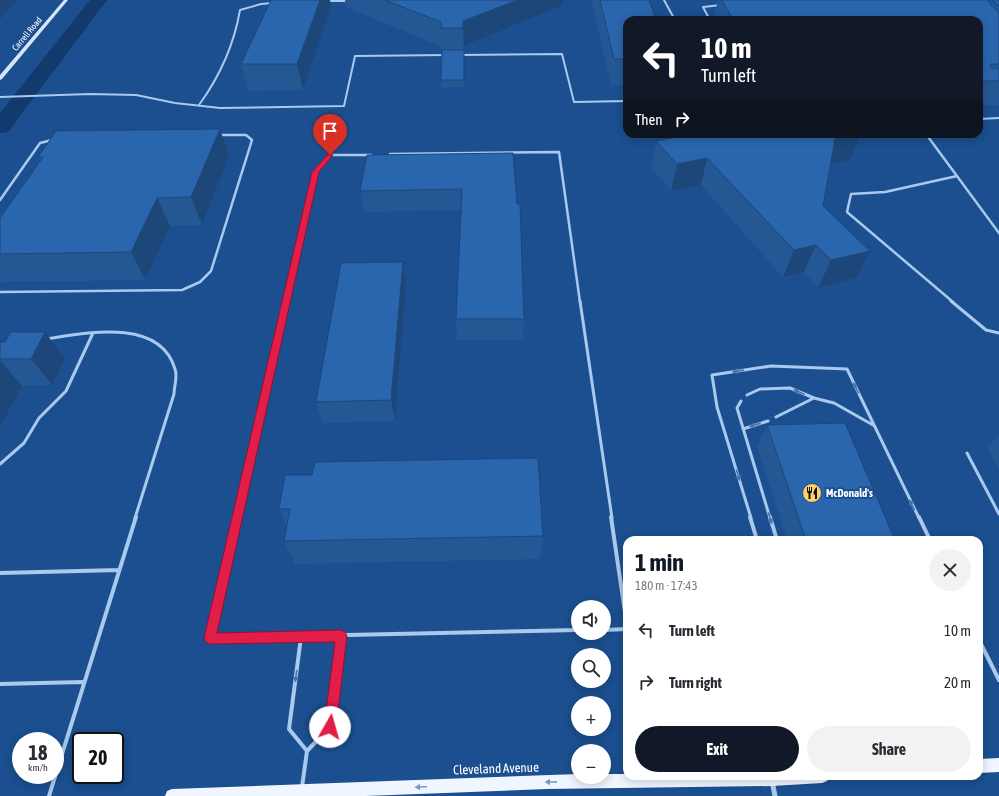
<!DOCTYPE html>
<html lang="en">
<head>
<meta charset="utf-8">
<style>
  :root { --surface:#fff; --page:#f2f2f3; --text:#2b2b33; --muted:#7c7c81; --accent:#111827 }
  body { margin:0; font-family:"Asap Condensed",sans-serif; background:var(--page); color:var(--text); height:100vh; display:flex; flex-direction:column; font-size:15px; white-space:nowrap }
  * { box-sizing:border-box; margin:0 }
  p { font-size:13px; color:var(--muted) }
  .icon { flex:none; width:22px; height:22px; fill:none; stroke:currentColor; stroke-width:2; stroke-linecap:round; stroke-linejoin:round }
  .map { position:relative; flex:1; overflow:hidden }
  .sheet { position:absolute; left:623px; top:536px; width:360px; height:244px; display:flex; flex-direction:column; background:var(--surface); border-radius:12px; box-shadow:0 2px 10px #0003 }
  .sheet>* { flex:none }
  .hud { position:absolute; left:623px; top:16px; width:360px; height:122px; border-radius:12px; box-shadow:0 2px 10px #0003; background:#111827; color:#fff; overflow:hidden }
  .controls { position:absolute; left:571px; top:600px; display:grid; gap:8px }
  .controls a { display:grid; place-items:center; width:40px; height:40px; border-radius:50%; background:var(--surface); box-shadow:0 2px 10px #0003; font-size:20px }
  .speed { position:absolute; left:12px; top:732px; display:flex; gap:8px; font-size:20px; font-weight:700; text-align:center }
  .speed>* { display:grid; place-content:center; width:52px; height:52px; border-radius:50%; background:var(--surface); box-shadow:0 2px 10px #0003; line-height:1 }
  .speed small { font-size:10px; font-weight:400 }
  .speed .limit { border:2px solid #111; border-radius:6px; background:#fff; color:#111 }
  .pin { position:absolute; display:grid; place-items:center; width:34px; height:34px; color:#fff; margin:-41px -17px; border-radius:50% 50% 50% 0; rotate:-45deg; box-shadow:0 0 4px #0007 }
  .pin .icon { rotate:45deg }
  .me { position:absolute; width:44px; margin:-22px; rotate:7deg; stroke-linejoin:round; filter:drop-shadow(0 0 3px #0008) }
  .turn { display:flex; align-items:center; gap:14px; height:84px; padding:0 12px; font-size:18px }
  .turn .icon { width:52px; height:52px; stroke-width:2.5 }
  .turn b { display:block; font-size:28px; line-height:34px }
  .then { display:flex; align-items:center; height:38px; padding:0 12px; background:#0003; gap:8px; font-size:15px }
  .round { display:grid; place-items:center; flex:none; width:42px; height:42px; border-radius:21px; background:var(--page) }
  .overview { display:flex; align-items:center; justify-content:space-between; height:68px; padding:0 12px }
  h1 { font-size:24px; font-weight:700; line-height:30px; color:var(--accent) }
  .cta { display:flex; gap:8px; margin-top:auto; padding:8px 12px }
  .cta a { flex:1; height:46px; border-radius:24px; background:var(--accent); color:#fff; font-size:16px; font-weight:700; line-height:46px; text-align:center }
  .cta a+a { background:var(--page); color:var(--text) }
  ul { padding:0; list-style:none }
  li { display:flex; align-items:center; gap:12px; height:52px; padding:0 12px }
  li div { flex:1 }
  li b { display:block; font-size:15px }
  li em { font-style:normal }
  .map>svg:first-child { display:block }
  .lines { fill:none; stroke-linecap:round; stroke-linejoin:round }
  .canal { fill:#123a6d; fill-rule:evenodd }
  .lane-far3 { stroke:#a9c9ee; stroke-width:2 }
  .lane-far2 { stroke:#a9c9ee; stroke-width:2.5 }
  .lane-far1 { stroke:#a9c9ee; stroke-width:3 }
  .lane { stroke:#a9c9ee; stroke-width:4 }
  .street { stroke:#a9c9ee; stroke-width:5 }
  .secondary { fill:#d6e6fa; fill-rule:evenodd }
  .primary { fill:#f0f6ff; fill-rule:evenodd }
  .wall { fill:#245895 }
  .shaded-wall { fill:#1d4779 }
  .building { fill:#2a66ad; stroke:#1d4779 }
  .oneway { fill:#4674ac }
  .oneway2 { fill:#7b9ac1 }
  .route { fill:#e11d48; stroke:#92132f }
  .labels { text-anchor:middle; stroke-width:4; stroke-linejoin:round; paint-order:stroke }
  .far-street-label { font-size:9px; fill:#fff; stroke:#1b4f8f }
  .poi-label { font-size:11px; font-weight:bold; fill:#fff; stroke:#1b4f8f; text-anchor:start }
  .near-street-label { font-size:13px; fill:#fff; stroke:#1b4f8f }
</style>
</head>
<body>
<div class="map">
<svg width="999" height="796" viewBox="0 0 999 796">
  <rect width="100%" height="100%" fill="#1b4f8f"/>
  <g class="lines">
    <path class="canal" d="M90 0H107L8 132 0 133V113Z"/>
    <path class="lane-far3" d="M664 0 675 20
      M326 1H349
      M710 20 703 7 721 5
      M460 55 562 54 574 102 627 101
      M0 97 90 94 136 95 175 103 220 108 344 106 355 56 445 55
      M199 105C220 76 234 45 240 10L261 4 273 3
      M979 119 999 118"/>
    <path class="lane-far2" d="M926 134 999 233
      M390 154 559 152 580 302
      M0 200 40 143 52 140
      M0 292 182 290 200 282 211 271 252 140 246 135H220
      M286 302 315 172 330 155H371
      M953 302 847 212 851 194 885 192 957 176"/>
    <path class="lane-far1" d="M580 301 612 518
      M951 301 986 330 999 333
      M46 339C85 333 160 317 175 369 178 377 174 386 174 394L135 518
      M747 395 760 389 790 388 814 398 834 403 873 425
      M741 401 737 408 770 518
      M776 417 814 398
      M743 429 768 421
      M967 453 999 514
      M0 464 24 443 39 418 66 391 93 333
      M237 518 286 301
      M751 518 717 407 712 375 771 366 847 369 919 518"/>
    <path class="lane" d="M237 517 210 638 578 630
      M611 517 627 626
      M750 517 757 540
      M770 517 777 540
      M919 517 930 540
      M0 573 119 570
      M604 630 627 629
      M301 637 289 729 307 751
      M979 640 999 680
      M0 684 83 682
      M302 787 307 751 330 727 341 636
      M49 796 136 517"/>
    <path class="street" d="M772 781 775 796"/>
    <path class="secondary" d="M64 0H68L2 79 0 80V75Z"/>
    <path class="primary" d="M999 758V772L979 773V759Z
      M578 774V777H604V774H627V776H829L827 781 822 783 772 786 547 789 366 796H165L167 791 172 789Z"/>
  </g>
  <path class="wall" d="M345 0H563V5L464 46V87L441 88V80L442 47 346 7Z
    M593 0H649L627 20V85H611L592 4Z
    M718 0H999V105H979V20H715L714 18Z
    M331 7 303 90 248 91 241 64Z
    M656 141 850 160 830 165 823 206 856 278 818 288 804 272 783 277 701 185 671 191 651 168Z
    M513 153 524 319 523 340H457L456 319 461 210 364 212 360 191Z
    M229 156 202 225 170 226 145 280 0 282V218L40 161 38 157Z
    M406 284 395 421 323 423 316 402Z
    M0 342H5L65 359 52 385 22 386 0 427Z
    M767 425 895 540H787L757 446Z
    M999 435V469L987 448Z
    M312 475 543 536 540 559 295 564 284 541 287 526 279 509Z"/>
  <path class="shaded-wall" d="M0 0H17L0 19Z
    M320 0H330L331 7 303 90 297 64Z
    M518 0H563V5L464 46V52L463 21Z
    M220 129 229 156 202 225 191 197Z
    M861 134 850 160 824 166 835 139Z
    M707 158 701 185 671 191 677 164Z
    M157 198 170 226 145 280 131 252Z
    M816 245 804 272 783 277 794 250Z
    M870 251 856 278 818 288 831 260Z
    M403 262 406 284 395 421 391 400Z
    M45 332 65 359 52 385 31 359Z
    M0 360 22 386 0 427Z"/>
  <path class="building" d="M271 0H320L297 64H241Z
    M385 0H518L463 21V28H441V22Z
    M600 0H649L656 20H627V59H614Z
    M722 0H989V3L999 13V64H991L990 67 992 69 999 68V81H979V20H733Z
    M992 0H999V6Z
    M442 50H464V80H441Z
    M220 129 191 197 157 198 131 252 0 254V218L43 157H38L56 131Z
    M692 134H860L835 139 823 206 870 251 831 260 816 245 794 250 707 158 677 164 656 141Z
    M513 153 517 204H520L524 319H456L462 189 360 191 367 155Z
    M403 262 391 400 316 402 341 263Z
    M11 332H45L31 359H0V342H5Z
    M845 423 895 540H806L767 425Z
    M538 458 543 536 284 541 290 509H279L285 475H312L315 462Z"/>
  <defs><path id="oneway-solid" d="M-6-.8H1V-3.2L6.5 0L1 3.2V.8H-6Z"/></defs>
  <g class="oneway">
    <use href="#oneway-solid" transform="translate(738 371) rotate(172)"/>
    <use href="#oneway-solid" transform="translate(856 388) rotate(-115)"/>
    <use href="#oneway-solid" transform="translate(799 392) rotate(-156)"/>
    <use href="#oneway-solid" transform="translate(755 425) rotate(162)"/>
    <use href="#oneway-solid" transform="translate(738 475) rotate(73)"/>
    <use href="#oneway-solid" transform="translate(912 505) rotate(-116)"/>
    <use href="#oneway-solid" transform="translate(770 518) rotate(73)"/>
    <use href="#oneway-solid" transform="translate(296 676) rotate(98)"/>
  </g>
  <g class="oneway2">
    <use href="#oneway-solid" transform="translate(551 782) rotate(179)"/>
    <use href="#oneway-solid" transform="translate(421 787) rotate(178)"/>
  </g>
  <path class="route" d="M328 154 333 155 319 172 217 633 341 630 345 632 347 636 336 727 334 731 330 733 325 731 324 727 335 642 210 644 206 642 204 638 312 172Z"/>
  <defs>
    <symbol id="restaurant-disc" viewBox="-11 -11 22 22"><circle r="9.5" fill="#ffd166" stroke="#1b4f8f"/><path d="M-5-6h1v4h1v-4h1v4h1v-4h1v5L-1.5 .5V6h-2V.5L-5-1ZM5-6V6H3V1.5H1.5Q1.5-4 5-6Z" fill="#111"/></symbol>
  </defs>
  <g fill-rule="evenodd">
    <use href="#restaurant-disc" x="801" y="482" width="22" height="22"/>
  </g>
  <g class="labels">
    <g class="far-street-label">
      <text transform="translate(27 34) rotate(-50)" y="3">Carrell Road</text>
    </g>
    <g class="poi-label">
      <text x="826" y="497">McDonald's</text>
    </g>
    <g class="near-street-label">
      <text transform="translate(496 768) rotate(-2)" y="5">Cleveland Avenue</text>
    </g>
  </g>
</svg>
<div class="controls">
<a><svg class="icon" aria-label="sound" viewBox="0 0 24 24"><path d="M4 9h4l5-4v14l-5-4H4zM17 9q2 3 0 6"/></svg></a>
<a><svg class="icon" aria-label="search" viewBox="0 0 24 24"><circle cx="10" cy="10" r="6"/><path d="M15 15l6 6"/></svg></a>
<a>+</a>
<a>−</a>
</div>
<div class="speed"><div>18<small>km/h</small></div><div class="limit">20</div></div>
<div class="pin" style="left:330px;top:155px;background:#d93025"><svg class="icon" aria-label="arrive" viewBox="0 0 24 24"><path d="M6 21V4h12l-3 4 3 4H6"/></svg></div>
<svg class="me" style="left:330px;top:727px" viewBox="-20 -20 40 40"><circle r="19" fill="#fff"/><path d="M0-13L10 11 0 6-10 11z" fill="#e11d48"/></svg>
<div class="hud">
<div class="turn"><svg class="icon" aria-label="left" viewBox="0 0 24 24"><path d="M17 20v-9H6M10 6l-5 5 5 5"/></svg><div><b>10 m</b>Turn left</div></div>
<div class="then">Then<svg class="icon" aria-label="right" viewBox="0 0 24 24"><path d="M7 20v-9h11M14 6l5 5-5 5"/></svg></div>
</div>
<section class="sheet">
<div class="overview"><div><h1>1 min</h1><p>180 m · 17:43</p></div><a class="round"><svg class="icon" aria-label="close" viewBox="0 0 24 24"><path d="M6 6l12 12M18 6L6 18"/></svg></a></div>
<ul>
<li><svg class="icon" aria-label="left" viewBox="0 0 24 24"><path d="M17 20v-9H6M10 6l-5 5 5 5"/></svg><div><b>Turn left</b></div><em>10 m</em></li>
<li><svg class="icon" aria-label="right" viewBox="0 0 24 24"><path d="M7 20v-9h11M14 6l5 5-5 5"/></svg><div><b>Turn right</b></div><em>20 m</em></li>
</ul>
<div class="cta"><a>Exit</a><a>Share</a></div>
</section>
</div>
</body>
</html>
